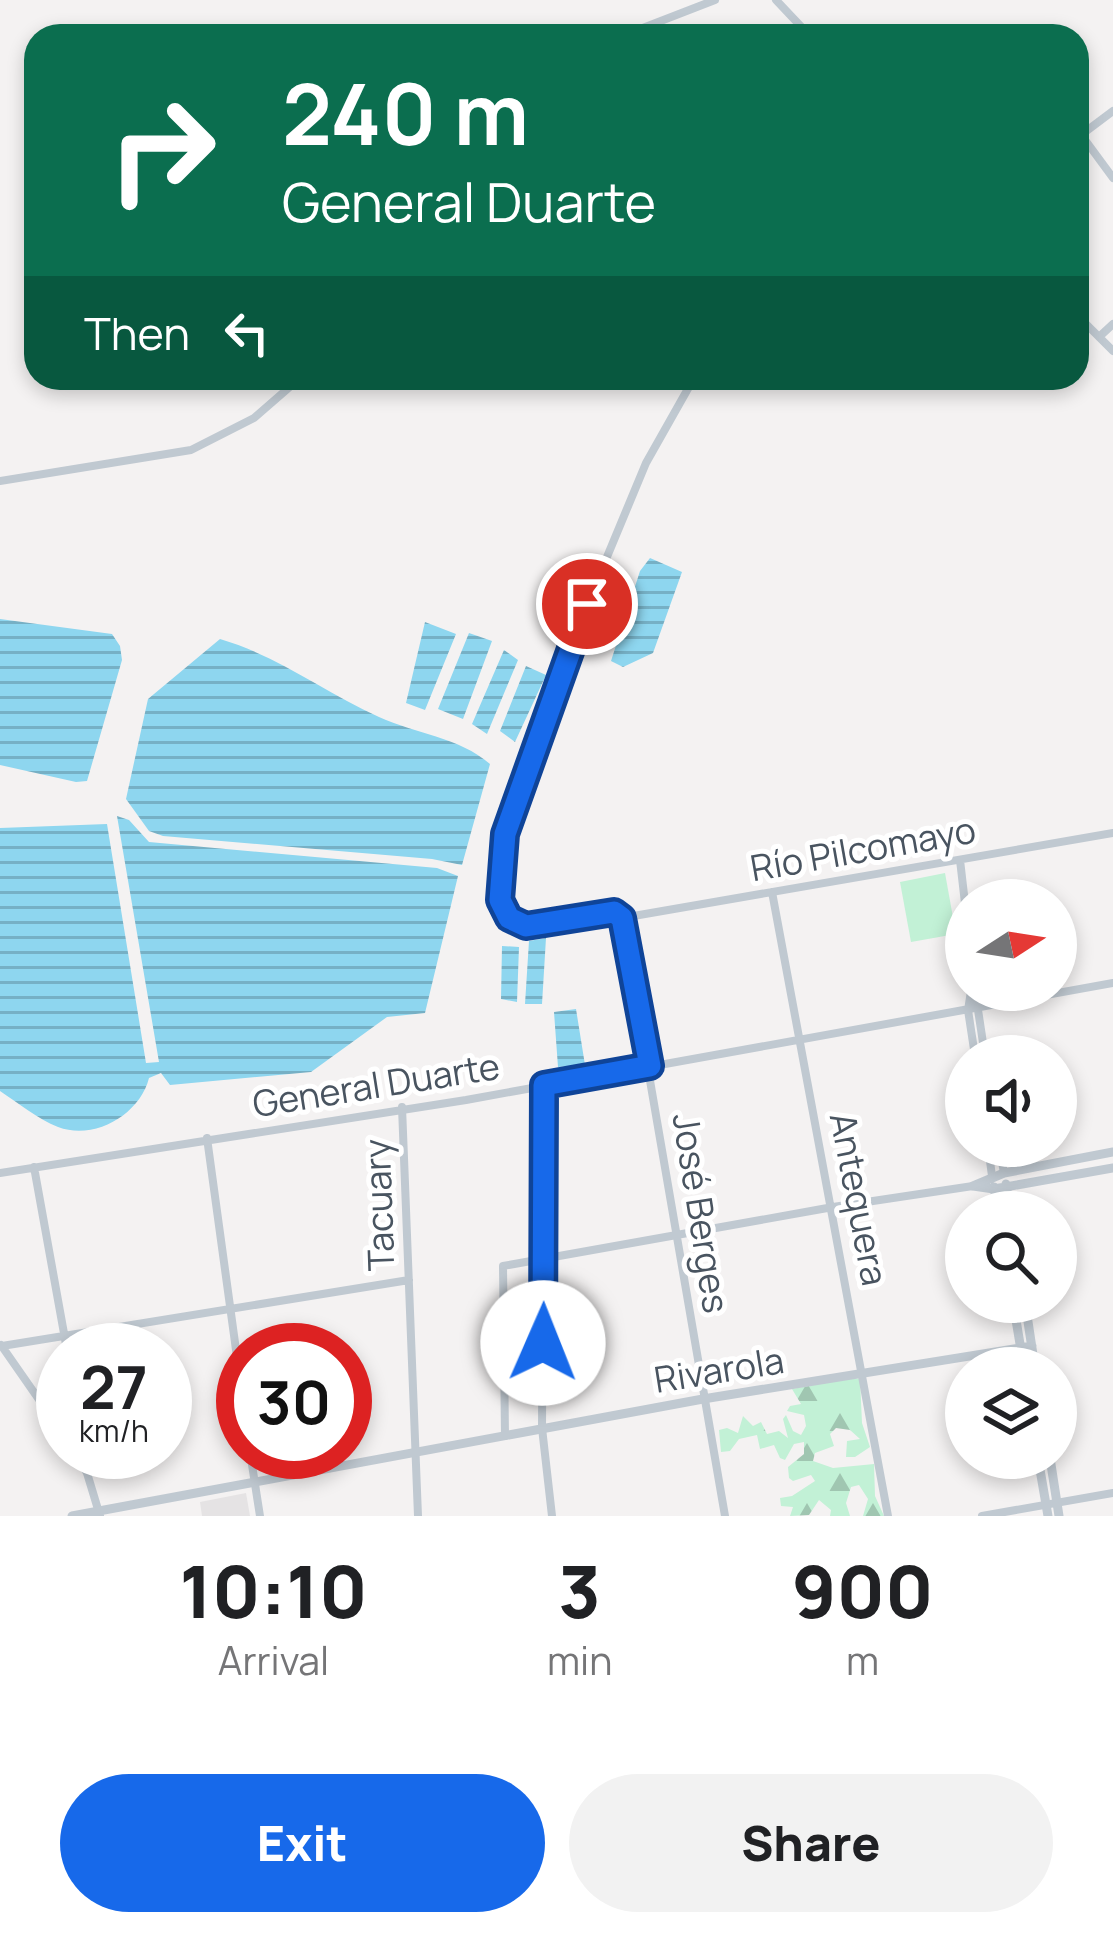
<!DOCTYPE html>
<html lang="en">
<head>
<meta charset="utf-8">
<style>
  :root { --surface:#fff; --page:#f2f2f2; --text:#202124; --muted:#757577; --accent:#1769ea }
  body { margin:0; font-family:Manrope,sans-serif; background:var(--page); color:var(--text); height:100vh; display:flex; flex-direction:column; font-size:45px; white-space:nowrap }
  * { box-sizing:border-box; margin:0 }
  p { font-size:39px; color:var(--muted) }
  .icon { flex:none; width:66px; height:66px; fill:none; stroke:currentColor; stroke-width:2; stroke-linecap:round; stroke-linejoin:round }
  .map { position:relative; height:1516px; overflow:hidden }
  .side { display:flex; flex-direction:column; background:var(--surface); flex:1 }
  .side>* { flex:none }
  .top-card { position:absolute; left:24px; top:24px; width:1065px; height:366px; border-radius:36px; box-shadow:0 6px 18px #0003; background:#0b6e4f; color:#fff; overflow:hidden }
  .needle { width:78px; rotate:78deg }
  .controls { position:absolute; left:945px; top:879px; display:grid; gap:24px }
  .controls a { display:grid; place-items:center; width:132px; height:132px; border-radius:50%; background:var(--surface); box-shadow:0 6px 18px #0003; font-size:60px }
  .speed { position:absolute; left:36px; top:1323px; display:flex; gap:24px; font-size:60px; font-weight:700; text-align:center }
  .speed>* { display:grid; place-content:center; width:156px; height:156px; border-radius:50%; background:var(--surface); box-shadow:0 6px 18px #0003; line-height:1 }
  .speed small { font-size:30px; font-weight:400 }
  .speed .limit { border:18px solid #d22; background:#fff; color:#111 }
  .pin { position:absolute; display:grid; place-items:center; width:102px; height:102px; color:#fff; margin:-51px; border:6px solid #fff; border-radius:50%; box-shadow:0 3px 12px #0007 }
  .me { position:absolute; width:132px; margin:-66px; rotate:1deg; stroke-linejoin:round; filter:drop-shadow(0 0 9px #0008) }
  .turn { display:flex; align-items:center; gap:42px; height:252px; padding:0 60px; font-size:54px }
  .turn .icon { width:156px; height:156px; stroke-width:2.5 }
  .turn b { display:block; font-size:84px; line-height:102px }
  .then { display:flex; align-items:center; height:114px; padding:0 60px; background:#0003; gap:24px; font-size:45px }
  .eta { display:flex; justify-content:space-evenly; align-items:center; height:204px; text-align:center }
  .eta b { font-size:72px; font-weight:800; line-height:84px }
  .primary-button { display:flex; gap:24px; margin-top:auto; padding:24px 60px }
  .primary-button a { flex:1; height:138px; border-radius:72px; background:var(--accent); color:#fff; font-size:48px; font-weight:800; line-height:138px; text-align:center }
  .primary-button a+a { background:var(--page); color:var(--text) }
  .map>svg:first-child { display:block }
  .education { fill:#e5e3e4 }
  .grass { fill:#c2f1d6 }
  .forest { fill:url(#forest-firs) }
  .water { fill:url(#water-rules) }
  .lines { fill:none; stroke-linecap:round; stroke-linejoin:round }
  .minor { stroke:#c0c9d1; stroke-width:8 }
  .tertiary { stroke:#c0c9d1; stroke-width:9 }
  .route-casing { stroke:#0f4498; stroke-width:30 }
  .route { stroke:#1769ea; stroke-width:21 }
  .labels { text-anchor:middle; stroke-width:10; stroke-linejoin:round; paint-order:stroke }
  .street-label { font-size:36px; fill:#495460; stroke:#fff }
</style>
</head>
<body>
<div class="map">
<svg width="1113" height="1516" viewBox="0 0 1113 1516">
  <defs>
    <pattern id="forest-firs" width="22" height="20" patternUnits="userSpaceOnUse" patternTransform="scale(3)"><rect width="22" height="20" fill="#c2f1d6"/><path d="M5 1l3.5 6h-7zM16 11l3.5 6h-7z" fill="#a0c6b1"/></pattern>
    <pattern id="water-rules" width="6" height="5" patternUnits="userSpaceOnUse" patternTransform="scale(3)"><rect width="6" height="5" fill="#8ed6ef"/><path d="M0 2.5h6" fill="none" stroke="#76b0c5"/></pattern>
  </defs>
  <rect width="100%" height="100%" fill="#f4f2f2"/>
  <path class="education" d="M246 1493 250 1516H202L200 1502Z"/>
  <path class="grass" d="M945 873 956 934 911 942 900 882Z"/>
  <path class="forest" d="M851 1378 860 1379 862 1423 870 1447 855 1457H846L847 1441 860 1439 850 1430 836 1428 830 1434 834 1446 815 1453 813 1461 833 1468 874 1464 875 1496 884 1516H863L868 1499 859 1485 851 1487 846 1503 850 1516H830L831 1510 819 1500 809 1515 790 1516 793 1507 781 1506 780 1498 792 1496 815 1481 811 1475 793 1481 789 1478 788 1467 804 1454V1442L794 1444 785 1460 780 1458 774 1445 760 1449 757 1435 739 1439 730 1451 721 1452 719 1430 727 1428 738 1433 743 1416 753 1426 761 1422 767 1434 779 1431 788 1438 783 1419 786 1415 793 1431 801 1435 806 1426 804 1415 787 1411 790 1406 801 1404 792 1389Z"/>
  <path class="water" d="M650 558 682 572 653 653 623 667 611 661 640 571Z
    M0 619 112 634 120 646 122 660 87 781 76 782 0 765Z
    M425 622 456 634 425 710 406 703Z
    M469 633 492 641 463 719 438 709Z
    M220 639C278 656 324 692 379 717 416 734 459 737 490 764L462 865 432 859 163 836 149 831 126 799 148 699Z
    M504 650 518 660 487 734 472 724Z
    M526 666 546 675 515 742 500 731Z
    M117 816 129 820 149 842 437 868 458 876 425 1013 387 1017 311 1072 170 1085 161 1073 149 1078C140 1114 95 1141 58 1127 38 1119 18 1103 0 1091V828L107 824 146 1063 159 1062Z
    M546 938 542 1004H525L529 941Z
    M502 946 519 947 517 1002 501 999Z
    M576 1009 585 1065 558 1067 554 1012Z"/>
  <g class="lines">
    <path class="minor" d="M776 0 810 36
      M622 36 715 0
      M1077 129 1113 178
      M1081 135 1113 111
      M1077 315 1113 351
      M1099 337 1113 324
      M694 378 646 463 587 605 505 834 500 900 509 918 526 926 615 912 622 918 1113 833
      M0 481 191 450 254 418 300 378
      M960 860 966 912
      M772 892 888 1516
      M622 918 725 1516
      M975 990 985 1056
      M971 991 968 1010 975 1056
      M544 1085 542 1428 552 1516
      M402 1107 418 1516
      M207 1138 243 1401
      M988 1146 992 1176
      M999 1146 1004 1173
      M34 1167 67 1350
      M0 1173 466 1100 1113 983
      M1 1345 63 1434
      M2 1346 409 1280
      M505 1436 503 1266 833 1207 973 1186
      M75 1452 87 1473 100 1516
      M250 1452 260 1516
      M982 1516 1113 1493"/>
    <path class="tertiary" d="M1006 1184 1010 1212
      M973 1186 1004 1173 1113 1152
      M973 1186 994 1189 1113 1168
      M994 1187 998 1212
      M1013 1302 1024 1368
      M1025 1302 1035 1368
      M1038 1458 1048 1516
      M1050 1458 1059 1516
      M72 1516 703 1399 1032 1346"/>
  </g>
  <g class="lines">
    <defs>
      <path id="route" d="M543 1343 544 1085 650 1066 622 918 614 912 526 926 509 918 500 900 505 834 587 604"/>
    </defs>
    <use href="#route" class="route-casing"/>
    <use href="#route" class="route"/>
  </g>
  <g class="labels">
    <g class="street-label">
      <text transform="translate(863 849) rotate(-10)" y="13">Río Pilcomayo</text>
      <text transform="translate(376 1085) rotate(-9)" y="13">General Duarte</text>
      <text transform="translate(859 1199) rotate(79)" y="13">Antequera</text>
      <text transform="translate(379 1205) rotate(-92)" y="13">Tacuary</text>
      <text transform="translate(701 1213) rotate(81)" y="13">José Berges</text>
      <text transform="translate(719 1370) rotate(-9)" y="13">Rivarola</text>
    </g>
  </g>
</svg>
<div class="controls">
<a><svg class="needle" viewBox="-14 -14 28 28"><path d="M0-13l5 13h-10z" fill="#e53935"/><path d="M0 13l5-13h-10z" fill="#757577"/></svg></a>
<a><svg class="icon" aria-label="sound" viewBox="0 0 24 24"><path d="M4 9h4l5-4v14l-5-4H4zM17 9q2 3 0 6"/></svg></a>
<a><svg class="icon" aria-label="search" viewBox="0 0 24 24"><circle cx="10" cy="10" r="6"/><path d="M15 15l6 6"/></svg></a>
<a><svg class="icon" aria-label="layers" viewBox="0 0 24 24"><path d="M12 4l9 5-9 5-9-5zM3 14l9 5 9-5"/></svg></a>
</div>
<div class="speed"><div>27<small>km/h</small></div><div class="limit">30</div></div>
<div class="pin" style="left:587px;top:604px;background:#d93025"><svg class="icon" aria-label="arrive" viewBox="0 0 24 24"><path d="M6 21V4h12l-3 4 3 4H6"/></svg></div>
<svg class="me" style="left:543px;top:1343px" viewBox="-20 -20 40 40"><circle r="19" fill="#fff"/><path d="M0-13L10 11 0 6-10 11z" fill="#1769ea"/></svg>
<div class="top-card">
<div class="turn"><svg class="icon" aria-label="right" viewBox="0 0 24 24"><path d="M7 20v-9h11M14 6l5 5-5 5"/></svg><div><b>240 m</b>General Duarte</div></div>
<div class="then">Then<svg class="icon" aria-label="left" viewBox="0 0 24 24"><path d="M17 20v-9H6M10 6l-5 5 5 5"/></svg></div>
</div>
</div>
<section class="side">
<div class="eta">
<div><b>10:10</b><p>Arrival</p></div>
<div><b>3</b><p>min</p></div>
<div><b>900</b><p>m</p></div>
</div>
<div class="primary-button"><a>Exit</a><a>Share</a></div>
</section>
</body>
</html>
